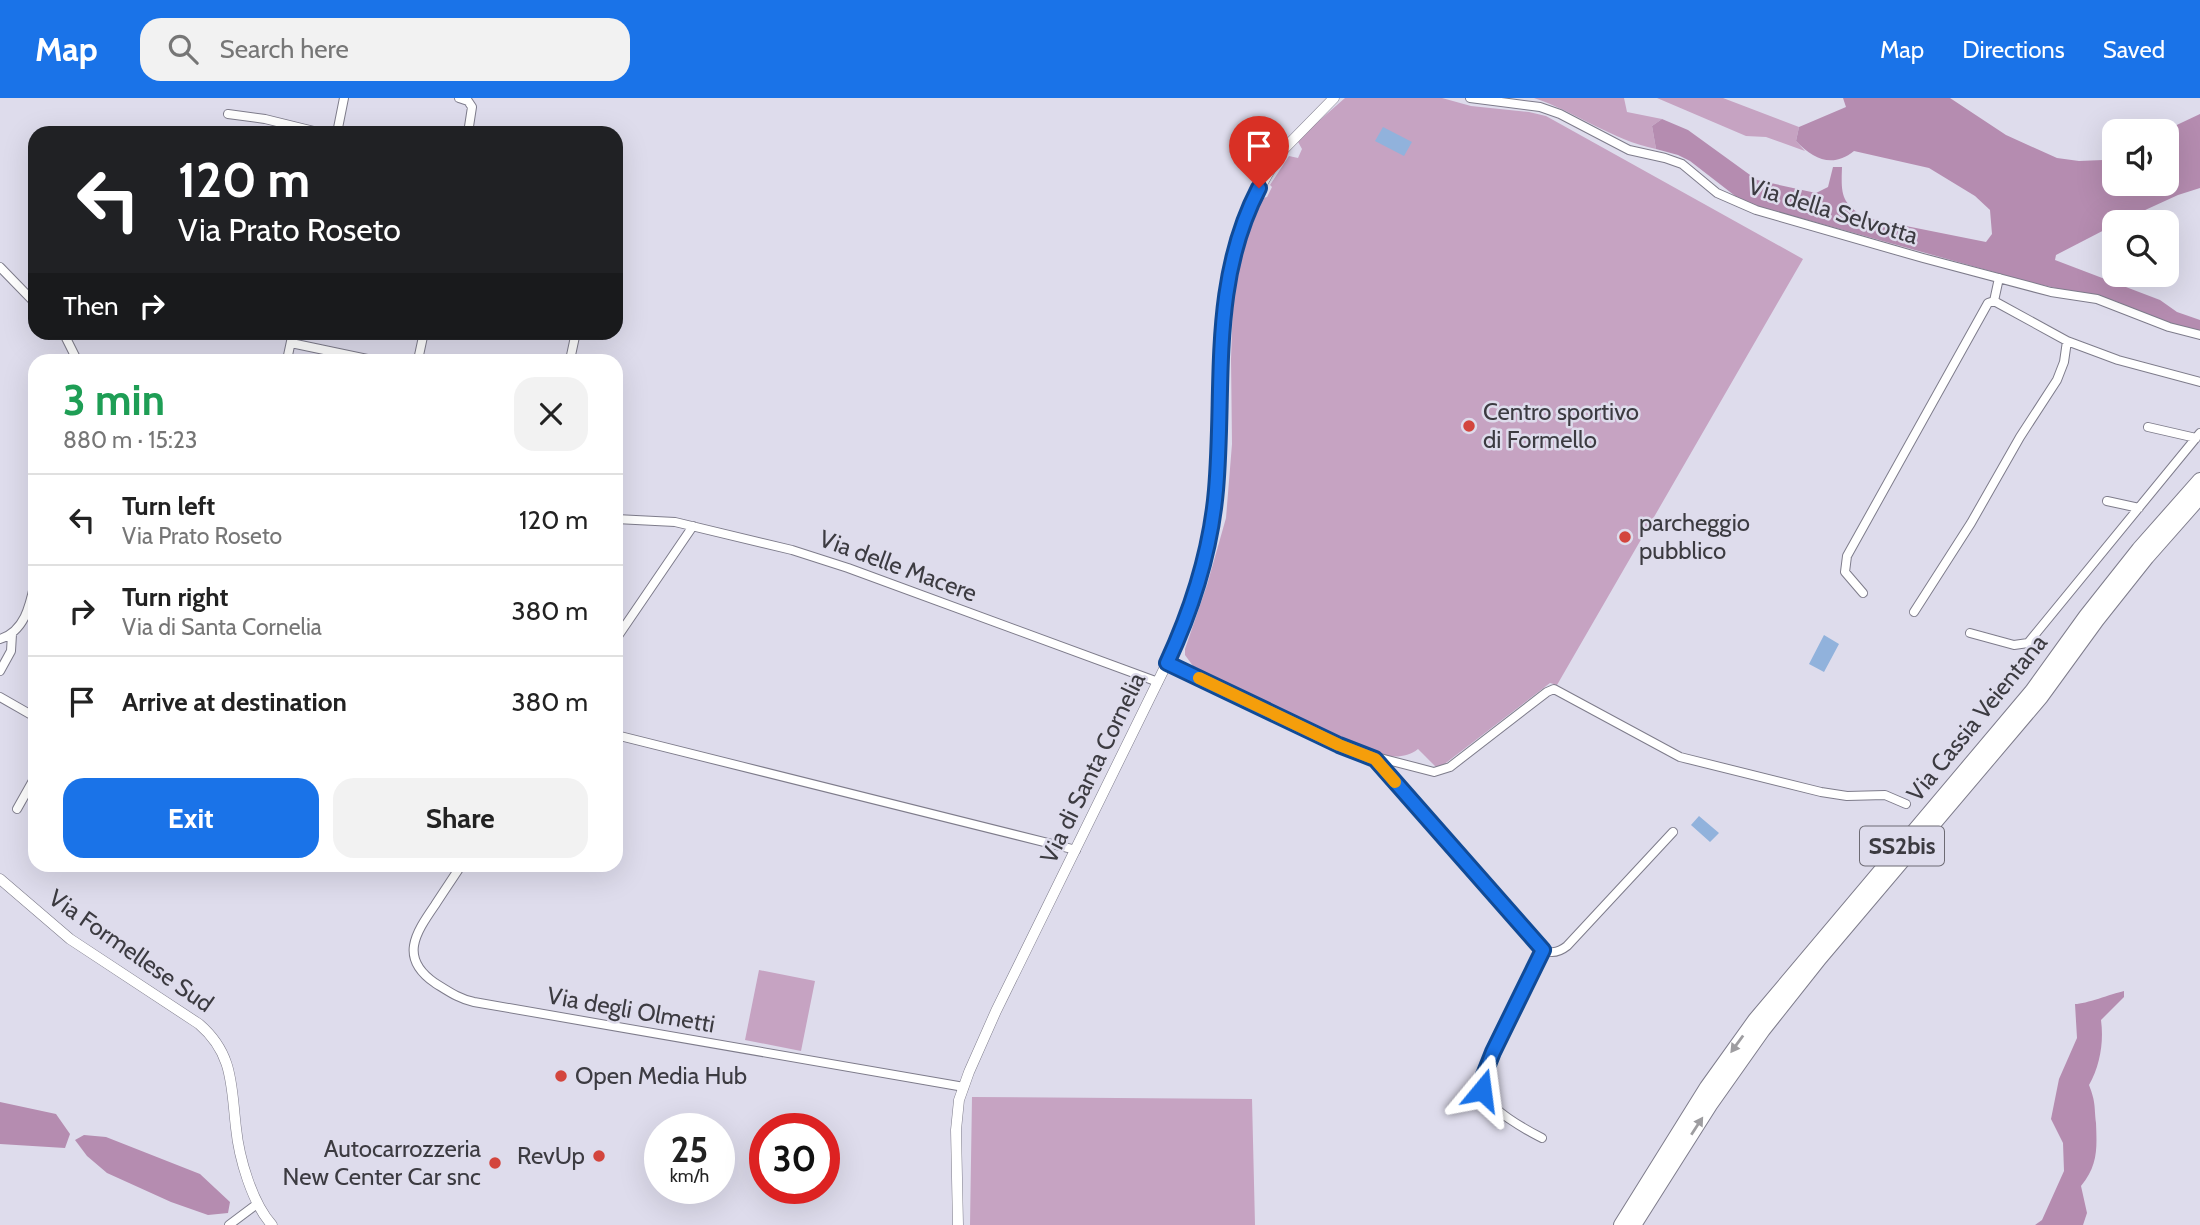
<!DOCTYPE html>
<html lang="en">
<head>
<meta charset="utf-8">
<style>
  :root { --surface:#fff; --page:#f2f2f2; --text:#222; --muted:#767676; --line:#e0e0e0; --accent:#1a73e8 }
  body { margin:0; font-family:Cabin,sans-serif; background:var(--page); color:var(--text); height:100vh; display:flex; flex-direction:column; font-size:26px; white-space:nowrap }
  * { box-sizing:border-box; margin:0 }
  p { font-size:23px; color:var(--muted) }
  .icon { flex:none; width:38px; height:38px; fill:none; stroke:currentColor; stroke-width:2; stroke-linecap:round; stroke-linejoin:round }
  .map { position:relative; flex:1; overflow:hidden }
  .sheet { position:absolute; left:28px; top:256px; width:595px; height:518px; display:flex; flex-direction:column; background:var(--surface); border-radius:21px; box-shadow:0 7px 28px #0002 }
  .sheet>* { flex:none }
  .top-card { position:absolute; left:28px; top:28px; width:595px; height:214px; border-radius:21px; box-shadow:0 7px 28px #0002; background:#202124; color:#fff; overflow:hidden }
  .buttons { position:absolute; left:2102px; top:21px; display:grid; gap:14px }
  .buttons a { display:grid; place-items:center; width:77px; height:77px; border-radius:14px; background:var(--surface); box-shadow:0 7px 28px #0002; font-size:35px }
  .speed { position:absolute; left:644px; top:1015px; display:flex; gap:14px; font-size:35px; font-weight:700; text-align:center }
  .speed>* { display:grid; place-content:center; width:91px; height:91px; border-radius:50%; background:var(--surface); box-shadow:0 7px 28px #0002; line-height:1 }
  .speed small { font-size:18px; font-weight:400 }
  .speed .limit { border:10px solid #d22; background:#fff; color:#111 }
  .pin { position:absolute; display:grid; place-items:center; width:60px; height:60px; color:#fff; margin:-72px -30px; border-radius:50% 50% 50% 0; rotate:-45deg; box-shadow:0 0 7px #0007 }
  .pin .icon { rotate:45deg }
  .me { position:absolute; width:77px; margin:-38px; rotate:16deg; stroke-linejoin:round; filter:drop-shadow(0 0 5px #0008) }
  .turn { display:flex; align-items:center; gap:24px; height:147px; padding:0 35px; font-size:32px }
  .turn .icon { width:91px; height:91px; stroke-width:2.5 }
  .turn b { display:block; font-size:49px; line-height:60px }
  .then { display:flex; align-items:center; height:66px; padding:0 35px; background:#0003; gap:14px; font-size:26px }
  .round { display:grid; place-items:center; flex:none; width:74px; height:74px; border-radius:21px; background:var(--page) }
  .headline { display:flex; align-items:center; justify-content:space-between; height:119px; padding:0 35px }
  h1 { font-size:42px; font-weight:700; line-height:52px; color:#1e9e55 }
  .action { display:flex; gap:14px; margin-top:auto; padding:14px 35px }
  .action a { flex:1; height:80px; border-radius:21px; background:var(--accent); color:#fff; font-size:28px; font-weight:700; line-height:80px; text-align:center }
  .action a+a { background:var(--page); color:var(--text) }
  ul { padding:0; list-style:none }
  li { display:flex; align-items:center; gap:21px; height:91px; padding:0 35px; border-top:2px solid var(--line) }
  li div { flex:1 }
  li b { display:block; font-size:26px }
  li em { font-style:normal }
  header { display:flex; align-items:center; gap:42px; box-sizing:border-box; height:98px; padding:0 35px; background:var(--accent); color:#fff }
  header strong { font-size:33px }
  nav { display:flex; gap:38px; margin-inline-start:auto; font-size:24px }
  .search { width:490px; height:63px; background:var(--page); display:flex; align-items:center; gap:18px; box-sizing:border-box; padding:0 24px; border-radius:21px; color:var(--muted); font-size:26px }
  .map>svg:first-child { display:block }
  .green { fill:#c6a3c2 }
  .forest { fill:#b58cb0 }
  .water { fill:#91b2dc }
  .lines { fill:none; stroke-linecap:round; stroke-linejoin:round }
  .minor-casing { stroke:#7e7c8b; stroke-width:10 }
  .tertiary-casing { stroke:#7e7c8b; stroke-width:11 }
  .trunk-casing { stroke:#7e7c8b; stroke-width:16 }
  .minor { stroke:#fff; stroke-width:8 }
  .tertiary { stroke:#fff; stroke-width:10 }
  .trunk { stroke:#fff; stroke-width:14 }
  .oneway { fill:#9e9da0 }
  .route-casing { stroke:#114b97; stroke-width:18 }
  .route { stroke:#1a73e8; stroke-width:12 }
  .slow { stroke:#f59e0b; stroke-width:12 }
  .poi-dot { fill:#d3453d; stroke:#dedcec; stroke-width:2.5 }
  .labels { text-anchor:middle; stroke-width:5; stroke-linejoin:round; paint-order:stroke }
  .shield { fill:#dedcec; stroke:#6d6b74; stroke-width:2 }
  .shield-label { font-size:23px; font-weight:bold; fill:#3c3b41 }
  .street-label { font-size:24px; fill:#3c3b41; stroke:#dedcec }
  .poi-label { font-size:24px; fill:#3c3b41; stroke:#dedcec; text-anchor:start }
</style>
</head>
<body>
<header>
<strong>Map</strong>
<div class="search"><svg class="icon" aria-label="search" viewBox="0 0 24 24"><circle cx="10" cy="10" r="6"/><path d="M15 15l6 6"/></svg>Search here</div>
<nav><a>Map</a><a>Directions</a><a>Saved</a></nav>
</header>
<div class="map">
<svg width="2200" height="1127" viewBox="0 0 2200 1127">
  <rect width="100%" height="100%" fill="#dedcec"/>
  <path class="green" d="M1345 0H1442L1471 8 1529 14 1546 18 1803 161 1557 587 1550 585 1438 671 1418 651C1397 668 1365 652 1343 643L1193 568 1185 557V551L1207 487 1226 420 1232 346 1231 261 1233 201 1245 144 1263 100 1267 99 1272 89 1270 87 1289 58 1298 60 1302 51 1297 42Z
    M1534 0H1624L1627 14 1662 21 1652 28 1656 51C1612 42 1576 14 1534 0Z
    M1657 0H1723L1799 29 1796 43 1805 53 1766 39 1746 38Z
    M759 872 815 883 801 953 745 942Z
    M972 999 1252 1001 1255 1127H970Z"/>
  <path class="forest" d="M1843 0H1950L2006 37 2057 60 2079 63 2103 62 2114 57V86H2166V33H2164L2200 16V90L2178 97 2119 124H2114V127L2056 157 2055 162 2160 202 2177 214 2200 222V233L2173 228 2115 203 2033 185 1743 104 1690 63 1678 57 1656 51 1652 28 1662 21 1688 32 1757 82 1816 95 1828 89 1833 69H1842C1841 97 1841 105 1866 120L1986 144 1992 136 1990 112 1975 98 1929 70 1854 53C1833 70 1814 62 1796 43L1799 29 1846 9Z
    M2124 893V899L2101 922C2104 944 2100 968 2089 987 2096 1005 2094 1008 2096 1025 2097 1051 2098 1067 2081 1088L2087 1115 2083 1127H2035L2042 1122 2064 1073 2063 1045 2051 1021 2059 981 2077 940 2075 906C2086 906 2111 896 2124 893Z
    M0 1004 56 1016 70 1036 65 1050 0 1046Z
    M84 1037 106 1039 200 1076 230 1104 228 1115 208 1117 171 1104 107 1075 87 1058 75 1042Z"/>
  <path class="water" d="M1383 29 1412 44 1404 58 1375 43Z
    M1824 537 1839 546 1824 574 1809 566Z
    M1699 718 1719 735 1710 744 1691 727Z"/>
  <g class="lines">
    <defs>
      <path id="minor" d="M459 0 468 3 472 9 468 35
        M1470 0 1540 9 1560 16 1629 52 1665 60 1682 66 1717 95 1756 112 1923 160 2051 194 2097 201 2169 229 2200 237
        M228 16 265 21 322 35
        M337 35 344 0
        M0 169 35 205
        M1994 203 2067 243 2118 262 2200 284
        M63 234 77 262
        M291 245 372 262
        M287 262 293 234
        M418 262 424 234
        M570 262 576 234
        M2148 329 2196 340
        M2107 403 2139 410
        M616 421 675 424 792 452 848 470 1158 584
        M1863 495 1845 474 1847 458 1988 205 1994 203 1999 180
        M1914 514 1971 425 2020 339 2057 282 2064 264 2067 243
        M1970 535 2014 547 2028 545 2200 335
        M0 541C25 533 30 507 35 484
        M616 541 693 428
        M1167 565 1353 653 1434 674 1450 669 1547 594 1554 591 1680 659 1821 694 1847 698 1885 697 1906 706
        M0 573 11 553 12 536
        M0 599 35 619
        M616 637 1076 752
        M1375 661 1538 849C1548 856 1557 856 1567 848L1673 734
        M17 711 35 679
        M462 766C453 780 444 793 435 807 415 836 399 860 435 885 448 893 459 901 474 904L964 989
        M1542 1040C1526 1032 1489 1011 1483 995 1476 978 1533 875 1543 852
        M229 1127 257 1106"/>
      <path id="tertiary" d="M0 781 70 841 199 926C234 956 231 988 236 1030 239 1060 252 1105 272 1127
        M958 1127 956 1032 959 1002 969 974 996 913 1167 565 1199 477 1215 395 1223 209 1230 167 1239 134 1252 103 1280 55 1334 0"/>
      <path id="trunk" d="M1621 1127 1707 989 1755 922 2032 593 2086 518 2139 451 2200 382
        M1634 1127 1710 1007 1763 932 1820 860 2041 599 2097 522 2147 459 2200 399"/>
    </defs>
    <use href="#minor" class="minor-casing"/>
    <use href="#tertiary" class="tertiary-casing"/>
    <use href="#trunk" class="trunk-casing"/>
    <use href="#minor" class="minor"/>
    <use href="#tertiary" class="tertiary"/>
    <use href="#trunk" class="trunk"/>
  </g>
  <defs><path id="oneway-solid" d="M-6-.8H1V-3.2L6.5 0L1 3.2V.8H-6Z" transform="scale(1.75)"/></defs>
  <g class="oneway">
    <use href="#oneway-solid" transform="translate(1737 946) rotate(126)"/>
    <use href="#oneway-solid" transform="translate(1697 1028) rotate(-57)"/>
  </g>
  <g class="lines">
    <defs>
      <path id="route" d="M1259 90C1209 186 1225 288 1216 392 1211 450 1192 511 1167 565L1339 647 1375 661 1543 852 1493 954 1482 982V992"/>
    </defs>
    <use href="#route" class="route-casing"/>
    <use href="#route" class="route"/>
    <path class="slow" d="M1199 580 1339 647 1375 661 1395 684"/>
  </g>
  <g class="poi-dot">
    <circle cx="1469" cy="328" r="7"/>
    <circle cx="1625" cy="439" r="7"/>
    <circle cx="561" cy="978" r="7"/>
    <circle cx="599" cy="1058" r="7"/>
    <circle cx="495" cy="1065" r="7"/>
  </g>
  <g class="labels">
    <rect class="shield" x="1860" y="728.5" width="84" height="39" rx="5"/>
    <g class="shield-label">
      <text x="1902" y="756">SS2bis</text>
    </g>
    <g class="street-label">
      <text transform="translate(1833 113) rotate(17)" y="8">Via della Selvotta</text>
      <text transform="translate(898 468) rotate(20)" y="8">Via delle Macere</text>
      <text transform="translate(1977 620) rotate(-51)" y="8">Via Cassia Veientana</text>
      <text transform="translate(1093 670) rotate(-64)" y="8">Via di Santa Cornelia</text>
      <text transform="translate(131 853) rotate(35)" y="8">Via Formellese Sud</text>
      <text transform="translate(631 912) rotate(10)" y="8">Via degli Olmetti</text>
    </g>
    <g class="poi-label">
      <text x="1483" y="322">Centro sportivo<tspan x="1483" dy="28">di Formello</tspan></text>
      <text x="1639" y="433">parcheggio<tspan x="1639" dy="28">pubblico</tspan></text>
      <text x="575" y="986">Open Media Hub</text>
      <text x="481" y="1059" text-anchor="end">Autocarrozzeria<tspan x="481" dy="28">New Center Car snc</tspan></text>
      <text x="585" y="1066" text-anchor="end">RevUp</text>
    </g>
  </g>
</svg>
<div class="buttons">
<a><svg class="icon" aria-label="sound" viewBox="0 0 24 24"><path d="M4 9h4l5-4v14l-5-4H4zM17 9q2 3 0 6"/></svg></a>
<a><svg class="icon" aria-label="search" viewBox="0 0 24 24"><circle cx="10" cy="10" r="6"/><path d="M15 15l6 6"/></svg></a>
</div>
<div class="speed"><div>25<small>km/h</small></div><div class="limit">30</div></div>
<div class="pin" style="left:1259px;top:90px;background:#d93025"><svg class="icon" aria-label="arrive" viewBox="0 0 24 24"><path d="M6 21V4h12l-3 4 3 4H6"/></svg></div>
<svg class="me" style="left:1482px;top:992px" viewBox="-20 -20 40 40"><path d="M0-17L14 15 0 8-14 15z" fill="#1a73e8" stroke="#fff" stroke-width="4"/></svg>
<div class="top-card">
<div class="turn"><svg class="icon" aria-label="left" viewBox="0 0 24 24"><path d="M17 20v-9H6M10 6l-5 5 5 5"/></svg><div><b>120 m</b>Via Prato Roseto</div></div>
<div class="then">Then<svg class="icon" aria-label="right" viewBox="0 0 24 24"><path d="M7 20v-9h11M14 6l5 5-5 5"/></svg></div>
</div>
<section class="sheet">
<div class="headline"><div><h1>3 min</h1><p>880 m · 15:23</p></div><a class="round"><svg class="icon" aria-label="close" viewBox="0 0 24 24"><path d="M6 6l12 12M18 6L6 18"/></svg></a></div>
<ul>
<li><svg class="icon" aria-label="left" viewBox="0 0 24 24"><path d="M17 20v-9H6M10 6l-5 5 5 5"/></svg><div><b>Turn left</b><p>Via Prato Roseto</p></div><em>120 m</em></li>
<li><svg class="icon" aria-label="right" viewBox="0 0 24 24"><path d="M7 20v-9h11M14 6l5 5-5 5"/></svg><div><b>Turn right</b><p>Via di Santa Cornelia</p></div><em>380 m</em></li>
<li><svg class="icon" aria-label="arrive" viewBox="0 0 24 24"><path d="M6 21V4h12l-3 4 3 4H6"/></svg><div><b>Arrive at destination</b></div><em>380 m</em></li>
</ul>
<div class="action"><a>Exit</a><a>Share</a></div>
</section>
</div>
</body>
</html>
